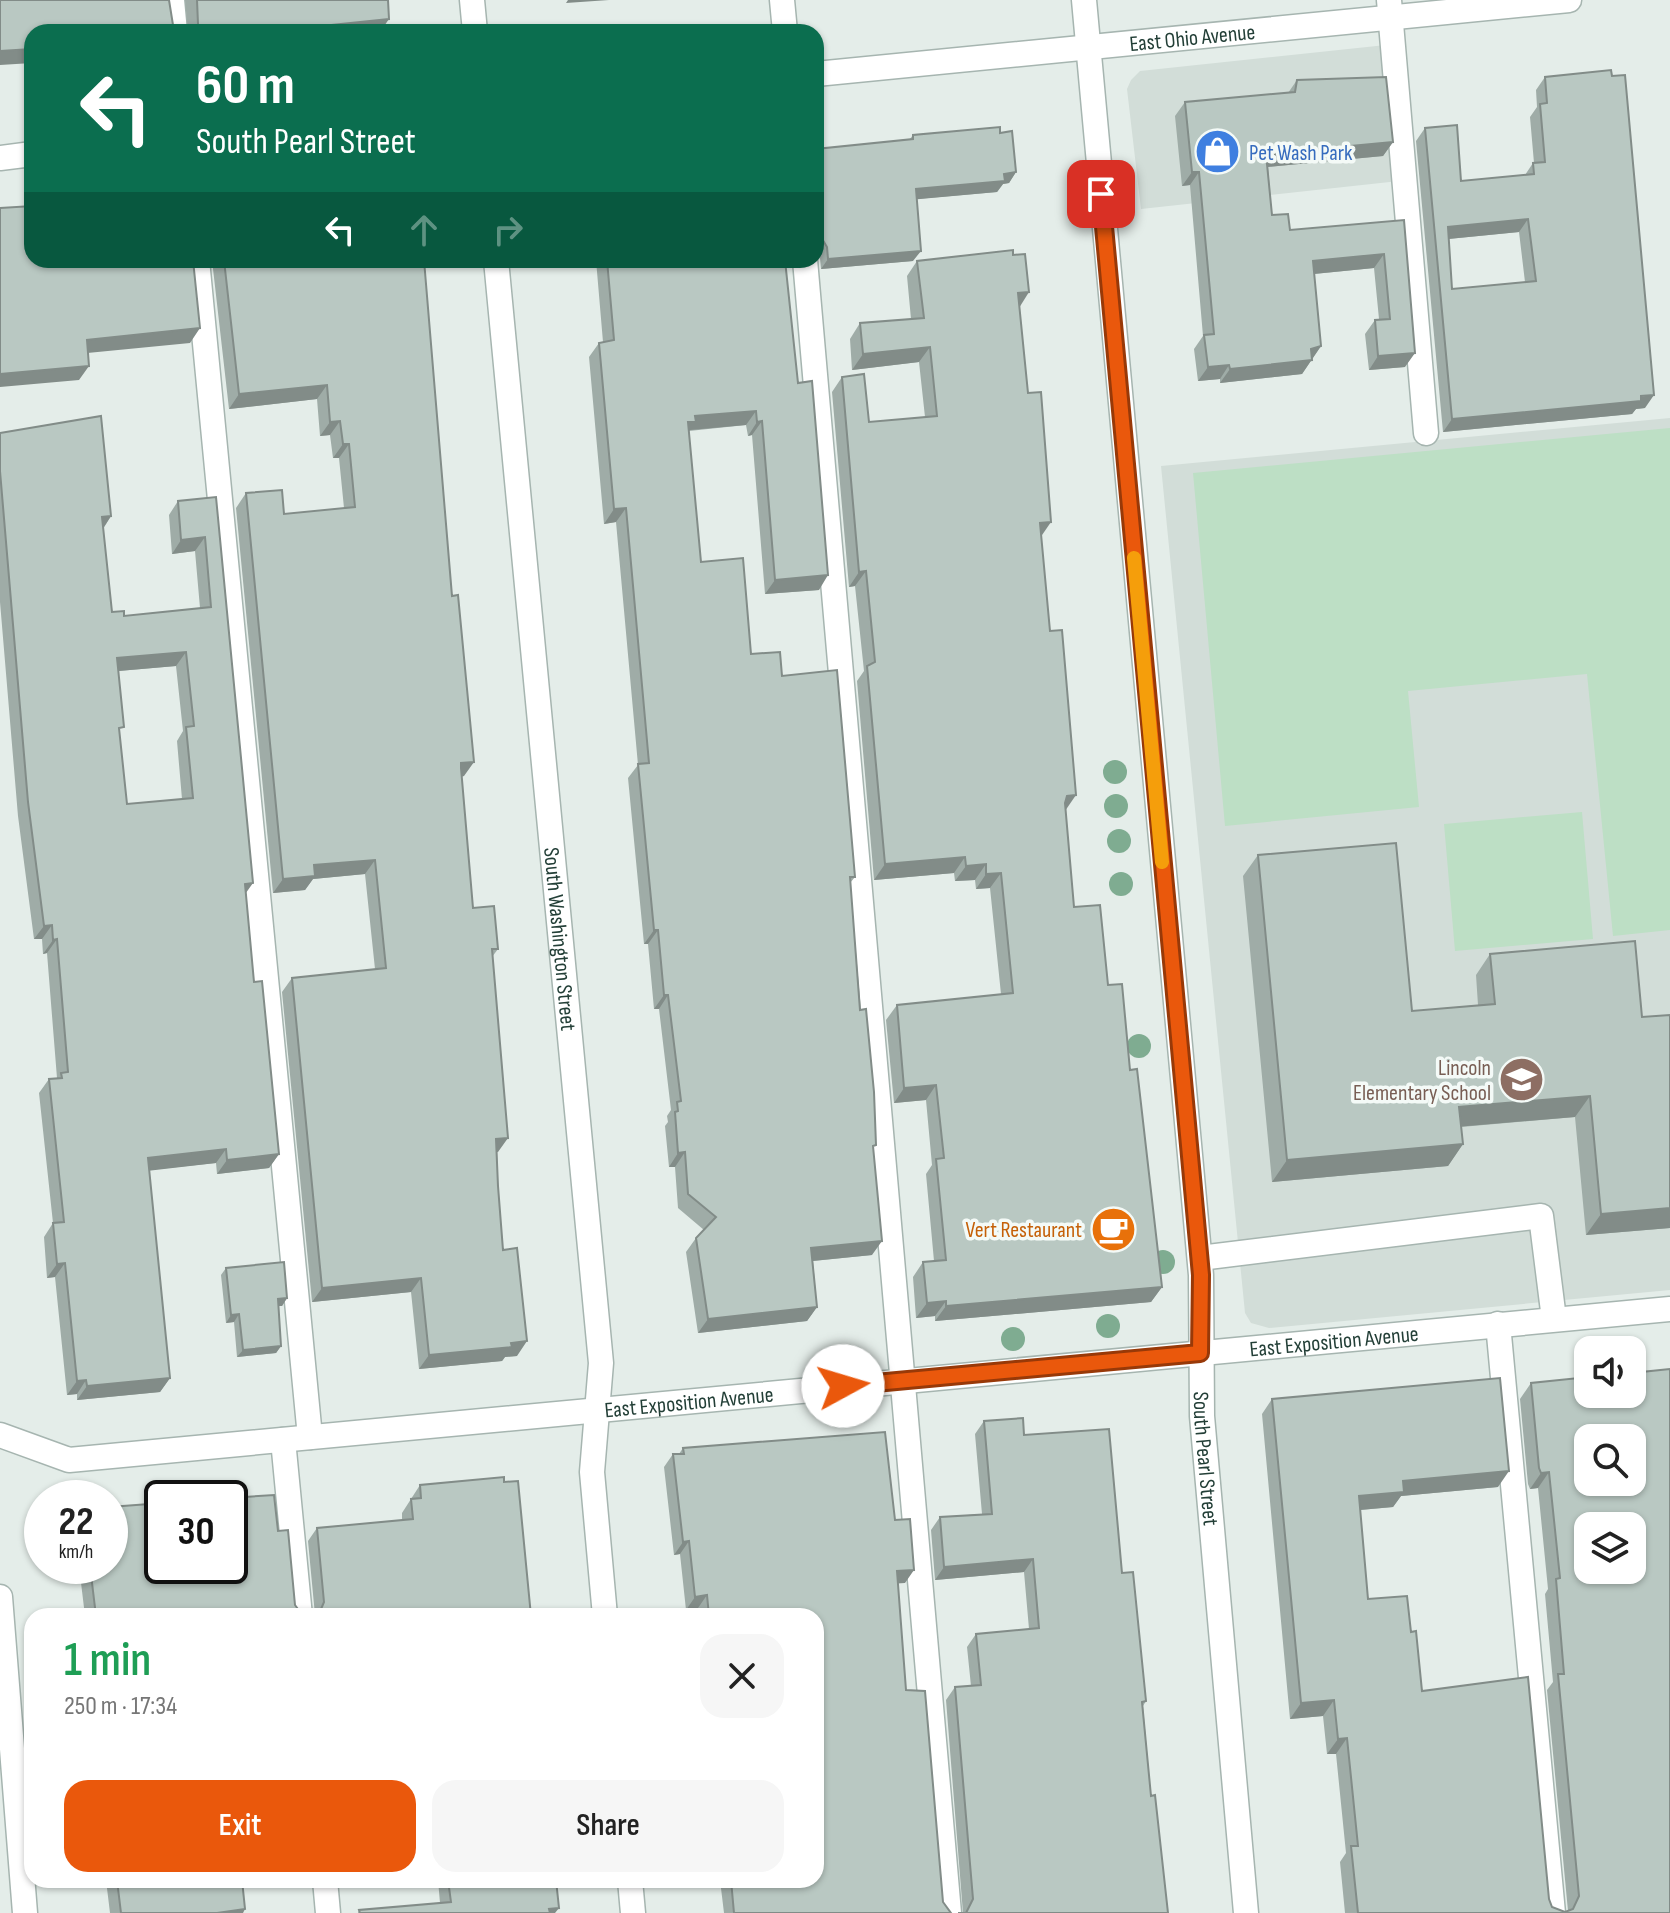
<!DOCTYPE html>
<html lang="en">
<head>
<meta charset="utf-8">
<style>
  :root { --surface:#fff; --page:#f6f6f6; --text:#222; --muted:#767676; --accent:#ea580c }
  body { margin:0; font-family:"Sofia Sans Condensed",sans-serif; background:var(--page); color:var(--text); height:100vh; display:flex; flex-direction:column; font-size:30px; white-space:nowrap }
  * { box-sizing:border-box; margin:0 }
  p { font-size:26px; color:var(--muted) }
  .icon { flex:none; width:44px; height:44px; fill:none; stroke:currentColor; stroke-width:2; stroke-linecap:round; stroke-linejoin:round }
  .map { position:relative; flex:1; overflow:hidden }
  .side { position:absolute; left:24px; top:1608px; width:800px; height:280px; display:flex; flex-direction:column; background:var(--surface); border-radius:24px; box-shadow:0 2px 6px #0004 }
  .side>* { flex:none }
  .top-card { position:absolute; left:24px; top:24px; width:800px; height:244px; border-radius:24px; box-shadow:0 2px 6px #0004; background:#0b6e4f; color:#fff; overflow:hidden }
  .controls { position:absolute; left:1574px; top:1336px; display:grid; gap:16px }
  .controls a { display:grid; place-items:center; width:72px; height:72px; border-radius:16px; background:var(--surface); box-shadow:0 2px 6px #0004; font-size:40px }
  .speed { position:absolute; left:24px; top:1480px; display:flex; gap:16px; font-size:40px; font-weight:700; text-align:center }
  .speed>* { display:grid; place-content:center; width:104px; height:104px; border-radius:50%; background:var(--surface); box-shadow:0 2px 6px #0004; line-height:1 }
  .speed small { font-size:20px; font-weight:400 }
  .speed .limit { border:4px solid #111; border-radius:12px; background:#fff; color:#111 }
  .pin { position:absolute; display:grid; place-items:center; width:68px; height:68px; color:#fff; margin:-34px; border-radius:16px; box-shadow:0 4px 12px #0006 }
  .me { position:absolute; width:88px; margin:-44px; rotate:84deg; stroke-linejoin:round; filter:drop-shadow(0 0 6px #0008) }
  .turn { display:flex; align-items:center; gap:28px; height:168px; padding:0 40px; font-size:36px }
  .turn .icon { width:104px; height:104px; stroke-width:2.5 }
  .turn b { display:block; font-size:56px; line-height:68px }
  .lanes { display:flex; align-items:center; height:76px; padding:0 40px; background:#0003; justify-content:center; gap:40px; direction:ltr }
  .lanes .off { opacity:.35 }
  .round { display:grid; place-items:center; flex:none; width:84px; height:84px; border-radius:24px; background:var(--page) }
  .headline { display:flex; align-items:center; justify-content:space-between; height:136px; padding:0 40px }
  h1 { font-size:48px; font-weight:600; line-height:60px; color:#1e9e55 }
  .button { display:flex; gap:16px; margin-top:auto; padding:16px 40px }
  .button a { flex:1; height:92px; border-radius:24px; background:var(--accent); color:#fff; font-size:32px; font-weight:600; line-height:92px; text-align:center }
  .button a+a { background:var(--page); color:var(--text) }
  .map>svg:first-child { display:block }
  .built { fill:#d2ddd8 }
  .green { fill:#bddfc5 }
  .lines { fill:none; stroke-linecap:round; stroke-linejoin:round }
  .minor-casing { stroke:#a6b5b0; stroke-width:27 }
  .minor { stroke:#fff; stroke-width:24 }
  .tree { fill:#7fac91 }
  .wall { fill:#9faca7; fill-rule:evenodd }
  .shaded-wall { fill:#828c88 }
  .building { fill:#b9c8c2; stroke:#828c88; stroke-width:2; fill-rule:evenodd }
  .route-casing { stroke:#983908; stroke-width:20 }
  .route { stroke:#ea580c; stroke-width:14 }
  .slow { stroke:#f59e0b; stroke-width:14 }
  .labels { text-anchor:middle; stroke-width:7; stroke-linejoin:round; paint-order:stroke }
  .street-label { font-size:22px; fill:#233f37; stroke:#f4faf7 }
  .shop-label { font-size:22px; fill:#366cbe; stroke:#f4faf7; text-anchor:start }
  .education-label { font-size:22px; fill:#785e54; stroke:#f4faf7; text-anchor:end }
  .food-label { font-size:22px; fill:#c56008; stroke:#f4faf7; text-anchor:end }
</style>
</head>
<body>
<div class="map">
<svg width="1670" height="1913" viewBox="0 0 1670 1913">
  <rect width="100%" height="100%" fill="#e4ede9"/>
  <path class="built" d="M1386 45 1399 181 1141 209 1127 89 1131 80 1140 71Z
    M1670 418V1290L1269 1328 1251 1323 1245 1313 1161 466Z"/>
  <path class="green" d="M1670 428V930L1613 936 1587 674 1408 691 1419 807 1225 826 1193 473Z
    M1582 812 1593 939 1455 951 1444 824Z"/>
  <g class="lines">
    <defs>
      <g id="minor">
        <path d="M172 0 175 32"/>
        <path d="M472 0 475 32"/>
        <path d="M782 0 785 32"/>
        <path id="s1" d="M1084 0 1201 1275 1202 1416 1246 1913"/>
        <path d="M1389 0 1426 433"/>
        <path id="s2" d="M816 74 1569 0"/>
        <path d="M0 158 32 154"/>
        <path d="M197 260 310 1437"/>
        <path id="s3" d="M496 260 601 1363 592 1472 605 1616"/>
        <path d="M805 260 949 1913"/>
        <path d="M1200 1258 1541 1216 1554 1319"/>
        <path d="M1498 1324 1553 1913"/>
        <path id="s4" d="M0 1435 69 1460 1670 1309"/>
        <path d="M283 1440 300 1616"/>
        <path d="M0 1597 25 1913"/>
        <path d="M325 1880 328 1913"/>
        <path d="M630 1880 633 1913"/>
      </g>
    </defs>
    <use href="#minor" class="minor-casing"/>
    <use href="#minor" class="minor"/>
  </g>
  <g class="tree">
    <circle cx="1115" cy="772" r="12"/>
    <circle cx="1116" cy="806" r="12"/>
    <circle cx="1119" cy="841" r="12"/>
    <circle cx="1121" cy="884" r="12"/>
    <circle cx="1139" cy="1046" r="12"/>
    <circle cx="1163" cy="1262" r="12"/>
    <circle cx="1108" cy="1326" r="12"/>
    <circle cx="1013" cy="1339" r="12"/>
  </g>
  <path class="wall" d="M185 0H388L188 32Z
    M1545 77 1645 408 1636 409 1632 414 1443 432 1416 141 1425 128 1461 181 1525 175 1533 163H1534L1530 117 1537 107 1536 90ZM1519 232 1525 282 1452 289 1448 239Z
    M1297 80 1393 142 1383 156 1268 167 1272 215 1290 230 1404 220 1405 367 1369 370 1365 334 1375 320 1379 319 1374 268 1314 274 1321 346 1302 374 1220 383V379L1198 381 1194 349 1203 336 1190 185 1182 186 1175 116 1185 102 1288 93Z
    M1000 133 1016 172 1009 183 1003 184 997 192 917 199 913 261 821 269 820 258 816 252V149L910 139 913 135Z
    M212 260H424L464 776 461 777 473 908 498 949 492 957 498 1186 503 1250 517 1356 505 1357 502 1361 419 1369 411 1292 312 1302 282 992 292 978 375 969 365 874 313 879 305 890 273 893 236 508 246 493 284 514 344 508 339 458H333L330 435 320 436 317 399 229 409Z
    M596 260H785L819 590 765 594 752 435 748 436 746 425 689 431 701 562 751 654 782 676 855 877 850 883 873 1149 872 1255 813 1261 817 1307 807 1321 698 1333 686 1252 696 1238 704 1230 678 1208 675 1167H669L665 1126 668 1122 667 1116 671 1110 659 1009H654L648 944H644L628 778 638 765 616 522 604 524 589 357 599 343 603 342Z
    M917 261 1019 306 1074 907 1108 985 1130 1070 1162 1287 1151 1302 935 1321V1316L916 1318 913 1277 923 1262 934 1261 926 1174 932 1165 926 1100 894 1103 886 1020 897 1005 1001 994 990 888 976 889 975 880 955 881 954 873 874 880 857 681 864 671 855 586 849 587 832 392 842 377 869 422 925 417 919 362 852 370 850 339 860 323 911 319 907 276Z
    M0 433 111 516 103 529 112 612 124 616 200 608 195 551 172 554 169 515 178 501 216 497 246 893 254 982 279 1154 269 1168 217 1174 216 1163 149 1170 170 1378 160 1392 77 1400V1394L67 1395 55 1277 47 1278 44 1237 53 1223 39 1093 49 1079 57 1078 47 953 43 954 42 939H34L18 816 0 602ZM176 666 183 731 177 741 182 799 127 804 119 734 118 671Z
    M1258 855 1412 1011 1478 1005 1476 975 1490 954 1642 1017 1670 1015V1228L1586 1235 1575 1117 1461 1127 1463 1144 1448 1166 1272 1182 1243 876Z
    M226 1268 287 1298 282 1306H278L281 1346 276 1353 237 1357 234 1322 226 1323 221 1275Z
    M1531 1383 1670 1913H1345L1340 1862 1346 1853 1336 1754H1327L1323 1716 1290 1719 1262 1414 1272 1399 1498 1487 1401 1496 1393 1507 1360 1510 1368 1599 1411 1632 1422 1691 1549 1899 1552 1907 1565 1912 1568 1911 1547 1690 1553 1682 1545 1594 1548 1589 1538 1488 1530 1489 1528 1484 1520 1399Z
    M984 1421 1024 1435 1122 1573 1146 1701 1143 1706 1151 1796 1168 1913H963L946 1700 955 1687 971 1686 967 1647 976 1634 1029 1629 1024 1572 935 1580 931 1530 940 1517 982 1514 975 1434Z
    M683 1448 895 1520 905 1583H898L906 1690 943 1902 951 1913H724L720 1880H816V1616H699L698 1608 686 1610 680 1554 674 1555 664 1467 673 1454H679Z
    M420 1485 531 1616 315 1615 308 1541 317 1528 402 1520V1513Z
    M278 1531 295 1605 303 1616H305H85L79 1566H110Z
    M106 1880H242L243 1913H110Z
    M438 1880H556L555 1913H358L359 1910 440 1903Z"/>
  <path class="shaded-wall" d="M568 0H609L566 3Z
    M389 19 380 32H264Z
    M32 49V63L0 65V51Z
    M1393 142 1383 156 1257 168 1266 154Z
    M1016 172 1009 183 1003 184 997 192 909 200 916 189Z
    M1192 172H1199L1190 185 1182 186Z
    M1528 219 1519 232 1438 240 1448 227Z
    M921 251 913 261 821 269 828 259Z
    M1384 254 1374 268 1303 275 1313 261Z
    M1029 292 1019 308 1018 293Z
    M200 328 190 343 77 354 87 340Z
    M1321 346 1302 374 1220 383 1230 369Z
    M930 347 919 362 852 370 863 354Z
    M1415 353 1405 367 1369 370 1378 356Z
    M1229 365 1220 379 1198 381 1208 367Z
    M89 366 79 380 0 387V374Z
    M327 385 317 399 229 409 239 394Z
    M1654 395 1645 408 1636 409 1632 414 1443 432 1452 419Z
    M756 411 746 425 690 430 686 436 688 422 695 416Z
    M340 421 330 435 320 436 330 422Z
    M762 421 752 435 748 436 757 422Z
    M343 444H349L339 458H333Z
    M626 508 616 522 604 524 614 509Z
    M111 516 102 530V517Z
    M1051 522 1040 538V523Z
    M205 537 195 551 172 554 181 540Z
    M866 571 855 586 849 587 859 572Z
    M828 575 819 590 765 594 775 580Z
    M186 652 176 666 107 672 117 658Z
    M474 762 464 776 451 778 461 763Z
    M1076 795 1065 811H1056L1067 796Z
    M965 857 954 873 874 880 885 864Z
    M375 860 365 874 313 879 305 890 273 893 283 879 314 865Z
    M986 864 975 880 955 881 966 866Z
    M1001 873 990 888 976 889 986 874Z
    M253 883 243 897 245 884Z
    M52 925 42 939H34L44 926Z
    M654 930H658L648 944H644Z
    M57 939 47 953 43 954 53 940Z
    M664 995H668L659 1009H654Z
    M936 1085 926 1100 894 1103 904 1088Z
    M1590 1096 1575 1117 1444 1128 1459 1107Z
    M508 1138 498 1152 486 1153 496 1139Z
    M1463 1144 1448 1166 1272 1182 1287 1160Z
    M226 1149 216 1163 138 1172 148 1158Z
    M685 1152 675 1167H669L678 1153Z
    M279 1154 269 1168 217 1174 227 1160Z
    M1670 1208V1228L1586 1235 1601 1214Z
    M882 1241 872 1255 802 1262 811 1248Z
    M65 1263 55 1277 47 1278 57 1264Z
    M421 1278 411 1292 312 1302 322 1288Z
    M1162 1287 1151 1302 935 1321 946 1306Z
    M287 1298 282 1306H273L278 1299Z
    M946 1301 935 1316 916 1318 927 1303Z
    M817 1307 807 1321 698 1333 708 1319Z
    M239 1314 234 1322 226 1323 231 1315Z
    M527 1341 517 1356 505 1357 502 1361 419 1369 429 1355Z
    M281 1346 276 1353 237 1357 243 1350Z
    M170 1378 160 1392 77 1400 87 1386Z
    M86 1380 77 1394 67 1395 77 1381Z
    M1509 1471 1498 1487 1401 1496 1393 1507 1348 1511 1359 1496 1403 1481Z
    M1549 1472 1538 1488 1530 1489 1541 1473Z
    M689 1541 680 1554 674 1555 683 1542Z
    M1033 1559 1024 1572 935 1580 944 1567Z
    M914 1570 905 1583 888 1584 897 1571Z
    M707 1595 698 1608 686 1610 695 1597Z
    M1334 1700 1323 1716 1290 1719 1301 1703Z
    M1347 1738 1336 1754H1327L1338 1739Z
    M559 1908 555 1913H546L549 1909Z
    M245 1909 243 1913H217Z"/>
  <path class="building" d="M0 0H169L173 25 187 32H32V49L0 51Z
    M197 0H388L389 19 264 32H188L198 24Z
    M1611 70 1612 76 1625 75 1654 395 1641 396V401L1452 419 1425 128 1457 125 1461 181 1534 174 1533 163 1545 162 1540 104 1547 103 1545 77ZM1528 219 1536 281 1452 289 1448 227Z
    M1386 77 1393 142 1266 154 1272 215 1288 214 1290 230 1404 220 1415 353 1378 356 1375 320 1390 319 1384 254 1313 261 1321 346 1311 349 1312 360 1230 369 1229 365 1208 367 1204 335 1214 334 1199 172H1192L1185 102 1295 92 1297 80Z
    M1000 127V133L1012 131 1016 172 1004 174 1005 181 916 189 921 251 828 259 827 247 821 237 816 174V149L913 139V135Z
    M32 206V260H75L76 261 95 262 114 260H193L200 328 87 340 89 366 0 374V208Z
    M1013 250V255L1025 254 1029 292 1018 293 1028 393 1041 392 1051 522 1040 523 1050 631 1062 630 1076 795 1067 796 1065 803 1074 907 1100 905 1108 985 1122 984 1130 1070 1137 1069 1162 1287 946 1306V1301L927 1303 923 1262 946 1260 936 1159 944 1158 936 1085 904 1088 897 1005 1013 993 1001 873 986 874V864L966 866 965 857 885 864 867 666 875 662 866 571 859 572 842 377 864 374 869 422 937 416 930 347 863 354 860 323 924 318 917 261Z
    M224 260H424L452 596 458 595 474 762 461 763V768L473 908 494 906 498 949H492L508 1138 496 1139 498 1186 503 1250 517 1248 527 1341 511 1343 512 1347 429 1355 421 1278 322 1288 292 978 386 968 375 860 314 865 315 876 283 879 246 493 282 490 284 514 355 507 349 444H343L340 421 330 422 327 385 239 394Z
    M607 260H785L798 383 812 381 828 575 775 580 762 421 757 422 756 411 695 416 696 422H688L701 562 743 558 751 654 780 652 782 676 837 670 855 877H850L860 1010 866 1009 874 1092 876 1145 873 1146 882 1241 811 1248 817 1307 708 1319 696 1238 716 1217 688 1194 685 1152 678 1153 675 1112 678 1111 677 1102 681 1101 668 995H664L658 930H654L638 764 649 763 626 508 614 509 599 343 614 340Z
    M101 416 111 516 102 517 112 612 124 611V616L211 607 205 537 181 540 178 501 216 497 253 883 245 884 254 982 262 981 279 1154 227 1160 226 1149 148 1158 170 1378 87 1386 86 1380 77 1381 65 1263 57 1264 53 1223 64 1222 49 1079 62 1078 61 1073 68 1072 57 939 53 940 52 925 44 926 28 802 0 471V433ZM186 652 194 726 186 727 193 798 127 804 119 728 124 727 117 658Z
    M1396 843 1412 1011 1495 1004 1490 954 1635 941 1642 1017 1670 1015V1208L1601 1214 1590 1096 1459 1107 1463 1144 1287 1160 1258 855Z
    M284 1262 287 1298 278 1299 281 1346 243 1350 239 1314 231 1315 226 1268Z
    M1670 1369V1913H1358L1351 1846H1358L1347 1738 1338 1739 1334 1700 1301 1703 1272 1399 1500 1378 1509 1471 1403 1481 1404 1492 1359 1496 1368 1599 1407 1596 1411 1632 1416 1631 1422 1691 1528 1677 1549 1899 1552 1907 1565 1912 1573 1909 1579 1896 1558 1674H1564L1556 1579 1560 1578 1549 1472 1541 1473 1539 1468 1531 1383 1588 1377V1394H1632V1373ZM1588 1438H1632V1482H1588ZM1588 1526H1632V1570H1588Z
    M1023 1418 1024 1435 1109 1429 1122 1573 1133 1572 1146 1701 1142 1702 1151 1796 1155 1795 1168 1913H958H966L973 1899 955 1687 981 1685 976 1634 1039 1628 1033 1559 944 1567 940 1517 992 1514 984 1421Z
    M885 1432 895 1520 910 1519 914 1570 897 1571 906 1690 925 1691 943 1902 951 1913H734L731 1880H816V1616H709L707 1595 695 1597 689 1541 683 1542 673 1454H684L683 1448Z
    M504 1477V1482L518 1481 531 1616H314L319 1614 324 1602 317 1528 413 1519 411 1499 421 1498 420 1485Z
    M274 1495 278 1531 288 1530 295 1605 303 1616H305H96L90 1566H110V1507L162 1503V1566H230V1498Z
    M117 1880H242L245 1909 217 1913H121Z
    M448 1880H556L559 1908 549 1909 550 1913H360L359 1910 451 1902Z"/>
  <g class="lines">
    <defs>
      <path id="route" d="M843 1386 1200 1353 1201 1275 1101 194"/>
    </defs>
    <use href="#route" class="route-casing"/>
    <use href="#route" class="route"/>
    <path class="slow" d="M1134 558 1162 862"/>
  </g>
  <defs>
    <symbol id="shop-disc" viewBox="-11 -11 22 22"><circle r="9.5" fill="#3f7fe0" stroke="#f4faf7"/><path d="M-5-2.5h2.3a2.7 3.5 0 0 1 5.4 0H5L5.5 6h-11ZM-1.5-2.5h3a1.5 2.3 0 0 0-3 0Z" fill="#fff"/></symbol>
    <symbol id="school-disc" viewBox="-11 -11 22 22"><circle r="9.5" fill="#8d6e63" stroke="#f4faf7"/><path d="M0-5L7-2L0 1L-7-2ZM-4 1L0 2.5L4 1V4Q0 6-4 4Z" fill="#fff"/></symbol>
    <symbol id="cafe-disc" viewBox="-11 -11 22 22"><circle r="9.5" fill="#e8710a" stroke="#f4faf7"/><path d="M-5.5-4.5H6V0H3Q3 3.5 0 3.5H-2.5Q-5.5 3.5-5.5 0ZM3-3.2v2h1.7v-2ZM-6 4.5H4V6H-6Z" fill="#fff"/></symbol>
  </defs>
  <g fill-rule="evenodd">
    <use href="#shop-disc" x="1192" y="126" width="51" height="51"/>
    <use href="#school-disc" x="1496" y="1054" width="51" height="51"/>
    <use href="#cafe-disc" x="1088" y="1204" width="51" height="51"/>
  </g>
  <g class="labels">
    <g class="street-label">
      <text dy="8" stroke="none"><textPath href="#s2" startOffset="378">East Ohio Avenue</textPath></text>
      <text dy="8" stroke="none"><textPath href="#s3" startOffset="682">South Washington Street</textPath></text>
      <text dy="8" stroke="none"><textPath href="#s4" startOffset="1344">East Exposition Avenue</textPath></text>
      <text dy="8" stroke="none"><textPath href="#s4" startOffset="696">East Exposition Avenue</textPath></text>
      <text dy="8" stroke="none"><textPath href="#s1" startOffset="1464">South Pearl Street</textPath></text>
    </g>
    <g class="shop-label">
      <text x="1249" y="160">Pet Wash Park</text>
    </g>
    <g class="education-label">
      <text x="1491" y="1075">Lincoln<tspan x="1491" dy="25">Elementary School</tspan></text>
    </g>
    <g class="food-label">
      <text x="1082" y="1237">Vert Restaurant</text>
    </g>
  </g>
</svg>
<div class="controls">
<a><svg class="icon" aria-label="sound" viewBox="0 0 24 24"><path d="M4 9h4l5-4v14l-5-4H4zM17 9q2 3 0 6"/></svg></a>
<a><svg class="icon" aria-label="search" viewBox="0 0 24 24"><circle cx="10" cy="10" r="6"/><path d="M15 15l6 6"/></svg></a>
<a><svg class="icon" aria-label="layers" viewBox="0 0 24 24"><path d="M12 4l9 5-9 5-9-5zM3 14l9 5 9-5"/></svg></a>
</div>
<div class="speed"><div>22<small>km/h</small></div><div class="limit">30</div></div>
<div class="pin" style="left:1101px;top:194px;background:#d93025"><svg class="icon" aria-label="arrive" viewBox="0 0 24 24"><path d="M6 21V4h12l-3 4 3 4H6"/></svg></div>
<svg class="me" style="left:843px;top:1386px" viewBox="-20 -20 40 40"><circle r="19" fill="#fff"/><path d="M0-13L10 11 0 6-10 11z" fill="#ea580c"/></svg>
<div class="top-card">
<div class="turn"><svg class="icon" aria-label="left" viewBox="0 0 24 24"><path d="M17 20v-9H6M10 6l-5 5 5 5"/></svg><div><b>60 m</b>South Pearl Street</div></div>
<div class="lanes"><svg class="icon" aria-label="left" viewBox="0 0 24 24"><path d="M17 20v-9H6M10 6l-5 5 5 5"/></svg><svg class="icon off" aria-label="ahead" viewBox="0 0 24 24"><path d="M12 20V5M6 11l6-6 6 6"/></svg><svg class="icon off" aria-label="right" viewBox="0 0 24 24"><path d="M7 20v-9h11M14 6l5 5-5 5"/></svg></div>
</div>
<section class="side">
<div class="headline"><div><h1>1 min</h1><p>250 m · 17:34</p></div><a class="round"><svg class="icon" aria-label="close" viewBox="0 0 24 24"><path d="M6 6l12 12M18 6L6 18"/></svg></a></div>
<div class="button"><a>Exit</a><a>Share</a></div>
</section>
</div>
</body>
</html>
